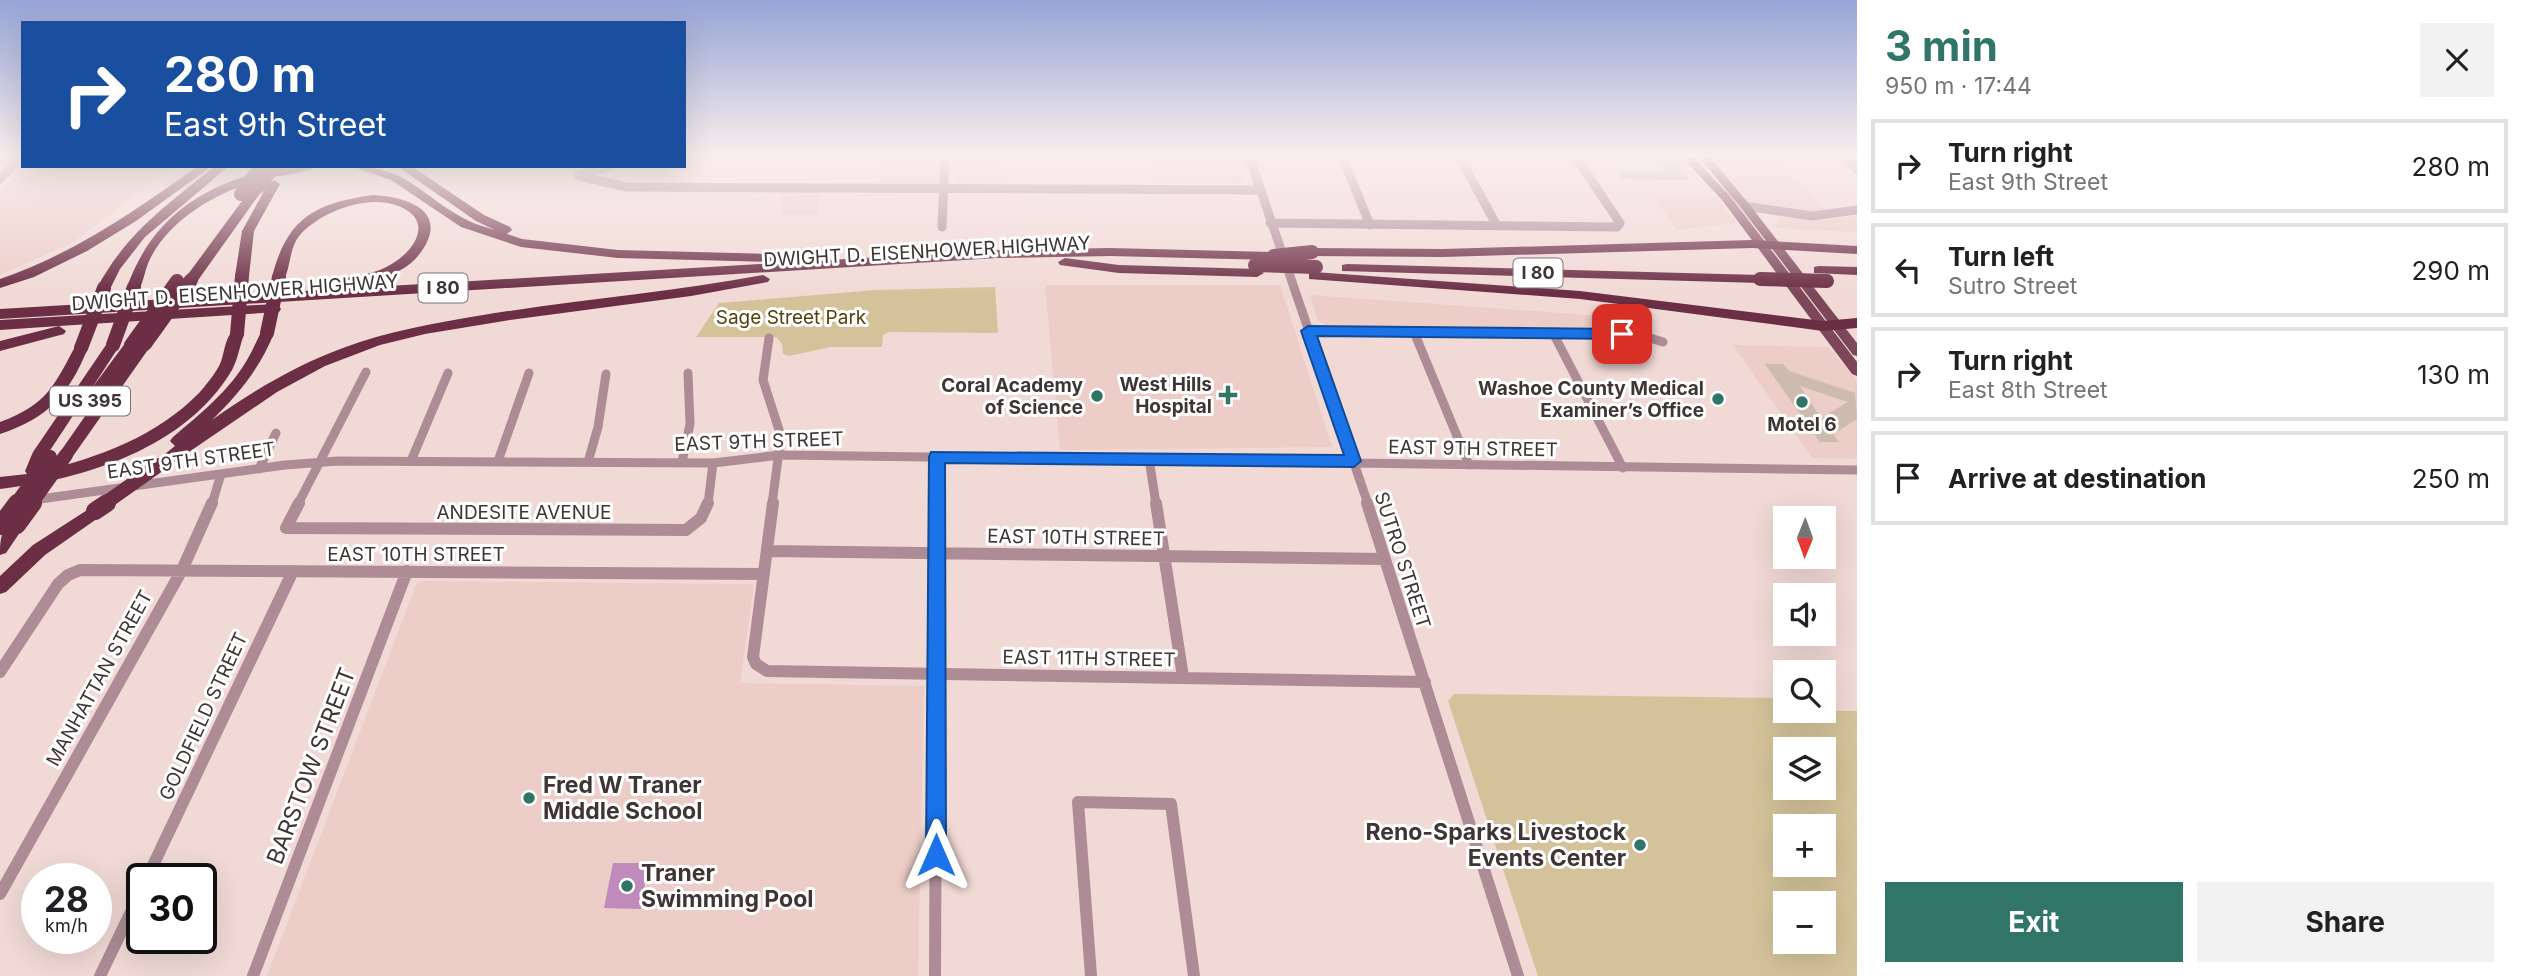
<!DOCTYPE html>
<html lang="en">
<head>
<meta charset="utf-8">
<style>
  :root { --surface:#fff; --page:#f2f2f2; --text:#202124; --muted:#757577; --line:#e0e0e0; --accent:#317569 }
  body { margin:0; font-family:Inter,sans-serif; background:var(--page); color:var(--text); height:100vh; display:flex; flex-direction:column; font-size:26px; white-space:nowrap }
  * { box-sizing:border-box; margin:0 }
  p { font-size:23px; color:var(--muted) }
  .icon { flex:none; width:38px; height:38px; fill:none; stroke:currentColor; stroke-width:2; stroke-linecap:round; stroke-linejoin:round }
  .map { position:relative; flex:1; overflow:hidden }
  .details { display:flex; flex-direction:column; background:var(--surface); width:665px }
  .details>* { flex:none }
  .top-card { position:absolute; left:21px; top:21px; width:665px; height:147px; border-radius:0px; box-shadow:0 7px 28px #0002; background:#1a4fa0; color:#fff; overflow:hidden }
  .needle { width:46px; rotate:181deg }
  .buttons { position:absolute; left:1773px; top:506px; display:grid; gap:14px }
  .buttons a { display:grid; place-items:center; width:63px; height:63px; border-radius:0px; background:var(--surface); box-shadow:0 7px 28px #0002; font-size:35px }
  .speed { position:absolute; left:21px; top:863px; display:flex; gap:14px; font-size:35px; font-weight:700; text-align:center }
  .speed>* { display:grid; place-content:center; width:91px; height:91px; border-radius:50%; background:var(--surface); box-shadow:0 7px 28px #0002; line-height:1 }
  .speed small { font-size:18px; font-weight:400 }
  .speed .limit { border:4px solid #111; border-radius:10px; background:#fff; color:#111 }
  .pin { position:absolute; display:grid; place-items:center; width:60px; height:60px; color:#fff; margin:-30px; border-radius:14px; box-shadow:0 4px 10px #0006 }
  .me { position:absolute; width:77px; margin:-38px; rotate:0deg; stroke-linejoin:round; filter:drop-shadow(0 0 5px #0008) }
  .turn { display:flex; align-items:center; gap:24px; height:147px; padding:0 28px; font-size:32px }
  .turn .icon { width:91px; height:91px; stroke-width:2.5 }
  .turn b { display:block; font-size:49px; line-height:60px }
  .round { display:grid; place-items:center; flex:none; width:74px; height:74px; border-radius:0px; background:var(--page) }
  .overview { display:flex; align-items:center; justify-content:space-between; height:119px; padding:0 28px }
  h1 { font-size:42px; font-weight:700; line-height:52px; color:var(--accent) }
  .cta { display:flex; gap:14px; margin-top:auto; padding:14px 28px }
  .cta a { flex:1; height:80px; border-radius:0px; background:var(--accent); color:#fff; font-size:28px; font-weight:700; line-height:80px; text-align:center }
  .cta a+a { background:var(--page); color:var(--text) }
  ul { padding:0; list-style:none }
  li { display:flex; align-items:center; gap:21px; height:94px; margin:0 14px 10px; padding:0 14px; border:4px solid var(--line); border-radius:0px }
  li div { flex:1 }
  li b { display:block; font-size:26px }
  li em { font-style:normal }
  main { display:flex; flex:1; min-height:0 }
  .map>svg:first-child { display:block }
  .built { fill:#eccdc8 }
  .green { fill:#d4c39a; fill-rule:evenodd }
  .water { fill:#bf8bbc }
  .building { fill:#ccbbae; fill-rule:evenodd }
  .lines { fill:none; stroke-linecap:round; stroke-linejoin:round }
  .minor-far1 { stroke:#ad8c96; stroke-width:9 }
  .minor { stroke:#ad8c96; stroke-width:12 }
  .major { fill:#7d475a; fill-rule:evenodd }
  .highway { fill:#6b2e45; fill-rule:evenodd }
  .highway-bridge-far1 { stroke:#6b2e45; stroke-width:14 }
  .highway-bridge { stroke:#6b2e45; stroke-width:18 }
  .route { fill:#1a73e8; stroke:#114b97; stroke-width:2 }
  .poi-dot { fill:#317569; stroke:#fff; stroke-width:2.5 }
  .labels { text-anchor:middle; stroke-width:6; stroke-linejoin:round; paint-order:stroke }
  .shield { fill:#fff; stroke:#787271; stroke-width:2 }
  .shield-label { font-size:18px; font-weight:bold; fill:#3e3534 }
  .street-label { font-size:19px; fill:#3e3534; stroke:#fff }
  .park-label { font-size:19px; fill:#54420c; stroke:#fff }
  .poi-label { font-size:19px; font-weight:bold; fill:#3e3534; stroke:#fff; text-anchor:end }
  .near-street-label { font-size:23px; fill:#3e3534; stroke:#fff }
  .near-poi-label { font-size:23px; font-weight:bold; fill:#3e3534; stroke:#fff; text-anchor:start }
</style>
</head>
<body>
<main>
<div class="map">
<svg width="1857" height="976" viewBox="0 0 1857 976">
  <rect width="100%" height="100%" fill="#f1dad6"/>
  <path class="built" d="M939 156 938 181 936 184H880L882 157Z
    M953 156H1006L1008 183 954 182Z
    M1146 156H1237L1244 179 1239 184 1152 183Z
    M1581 156H1680L1686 163 1585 162Z
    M1709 156H1779L1825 209 1812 212 1750 203 1744 200Z
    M25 166H175L73 242 0 275V193Z
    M783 190H821L818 215H782Z
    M1654 197H1717L1736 223 1677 230Z
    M1857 216V232L1776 228V226L1780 217 1814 221Z
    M1045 285H1280L1332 447 1060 450Z
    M1310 295 1617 317 1623 328 1326 325 1318 321Z
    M1733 345 1828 347 1857 381V459L1812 458Z
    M421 581 750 584 754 586 740 683 924 686 918 976H267L416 585Z"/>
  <path class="green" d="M995 287 998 333 889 332 883 335 882 347H831L789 356 783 354 782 344 776 337H696L719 303 876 290Z
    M1454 694 1785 698V710L1857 711V976H1538L1448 701ZM1785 749H1824V788H1785ZM1785 826H1824V864H1785ZM1785 903H1824V942H1785Z"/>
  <path class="water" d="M613 863H648L641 909 604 908Z"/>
  <path class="building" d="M1656 156H1670L1690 180 1622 179 1617 171 1667 172Z
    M1765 364H1783L1789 371 1855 393 1857 419 1833 434 1839 442H1820ZM1800 386 1848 402 1821 418Z"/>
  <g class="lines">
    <path class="minor-far1" d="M1249 156 1368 504
      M1342 156 1370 225
      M1459 156 1497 226
      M1844 156 1857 169
      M0 159 23 156
      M579 176 626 187 1260 190
      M579 176 610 166
      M0 179 22 157
      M1745 206 1812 216 1857 210
      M1270 223 1617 227 1620 223 1575 156
      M942 227 945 156
      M1308 331 1637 334 1663 342
      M1414 332 1469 465
      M1553 333 1623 468
      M769 338 763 380 781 436 772 504
      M1149 459 1156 504
      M411 461 448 373
      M498 461 529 373
      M588 462 598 427 606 374
      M682 462 690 424 688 373
      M259 469 276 433
      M33 500 285 465 338 461 713 463 780 455 1857 470
      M212 504 221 474
      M298 504 366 372
      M708 504 713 463
      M937 504V457"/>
    <path class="minor" d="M299 503 286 528 686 530 701 518 708 503
      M773 503 753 657 756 664 767 671 1425 682
      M1156 503 1183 677
      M1367 503 1518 976
      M767 551 1384 559
      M0 672 58 584 68 575 80 570 764 574
      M147 878 293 571
      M0 894 182 570 212 503
      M100 976 142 889
      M253 976 407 571
      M935 976 937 503
      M1091 976 1078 802 1171 804 1194 976"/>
    <path class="major" d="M1681 156H1692L1730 196 1857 362V376L1852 374 1722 200Z
      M1698 156H1709L1749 204 1857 343V356L1853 355 1741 208Z"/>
    <path class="highway" d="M198 166H212L136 221 87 251 34 277 0 288V279C73 254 135 211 198 166Z
      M215 166H229L145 237 120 269 109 291H99L97 288C126 233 168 204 215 166Z
      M287 166H316C303 175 279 175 263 179 220 191 171 217 150 259 145 269 144 280 139 290H129L127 287C154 212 211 180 287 166Z
      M351 166C408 166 424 199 469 221 477 225 487 227 495 230L476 221 397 166H411L484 215 510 227 512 230 507 234 522 239 618 250 775 254 781 258 775 262 618 258 521 247 461 227 391 180Z
      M274 180 280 184 254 231 249 276 242 280 237 279 235 276 242 231 268 184Z
      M257 185 263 189 196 283H186V277L253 186Z
      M373 195C398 196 444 206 427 242 423 250 418 257 411 263 396 275 378 280 360 284 348 287 334 291 322 288V282C341 277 361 277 380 270 395 263 409 254 416 239 421 227 418 218 408 211 378 190 323 209 300 235 289 248 291 266 284 280H274L272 277C287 218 315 203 373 195Z
      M1752 240 1857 246V254L1752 248 1443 257 1312 256 1306 252 1312 248 1443 249Z
      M1110 248 1274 252 1280 256 1274 260 1110 256 997 258 0 319V309L997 250Z
      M1065 258 1119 265 1257 269 1264 273 1257 277 1119 273 1060 265 1058 262Z
      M1347 264 1760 275 1767 279 1760 283 1342 271V265Z
      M1819 266 1857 267V275L1814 273V267Z
      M1314 272 1580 291 1823 321 1857 318V328L1823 331 1580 299 1309 279V273Z
      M763 275 770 279 768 282 691 296 510 320 425 334 380 345 325 366 277 392 164 469H154L151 465 175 446 170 441 173 437C200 414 229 391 247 360 253 350 257 340 262 330L267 328 274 333C260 368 239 394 212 420 253 391 296 365 343 348 388 331 435 323 483 315 576 300 670 292 763 275Z
      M274 304 279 306 281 309 279 312 59 326 66 331 64 334 0 351V341L59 326 0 330V320Z
      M237 329 244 334C240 345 238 359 232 370 186 448 85 479 0 489V477L27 474 25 471 33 452 108 342 113 340 120 345 92 388 126 342 131 340 137 344 145 339 152 344 71 459 66 461 58 455 90 409H82L80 405 45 458 41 471C98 458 157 436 199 393 206 385 214 375 219 366 225 356 224 333 237 329Z
      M81 343 88 348C69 394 49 418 0 434V422C48 404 53 387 76 345Z
      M95 505 101 506 103 511 101 516 45 555 6 592 0 594V576L33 545Z
      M17 518 23 520 25 525 6 553 0 555C0 540 1 524 17 518Z"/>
    <path class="highway-bridge-far1" d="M258 187 274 166
      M241 194 261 166
      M1274 256 1312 252
      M1255 265 1316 267
      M1760 279 1827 281
      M267 333 279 277
      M237 334 242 276
      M145 344 191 280
      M113 345 134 287
      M131 345 177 281
      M81 348 104 288
      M16 504 50 457
      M31 504 66 455
      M104 504 159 465"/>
    <path class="highway-bridge" d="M95 511 107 503
      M17 525 33 503
      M0 526 17 503"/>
  </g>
  <linearGradient id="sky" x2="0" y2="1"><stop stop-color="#97a4d6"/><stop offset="0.53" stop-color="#f9eeed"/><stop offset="1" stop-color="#f9eeed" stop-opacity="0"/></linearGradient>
  <rect width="1857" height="293" fill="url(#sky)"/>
  <path class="route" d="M1308 326 1622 329 1629 334 1622 339 1317 336 1361 461 1354 467 945 463 946 855 943 862 936 865 929 862 926 855 929 457 931 452 1344 455 1301 331Z"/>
  <g class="poi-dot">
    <path d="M1224.5 384.5h7v7h7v7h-7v7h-7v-7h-7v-7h7z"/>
    <circle cx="1097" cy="396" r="7"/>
    <circle cx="1718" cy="399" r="7"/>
    <circle cx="1802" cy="402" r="7"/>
    <circle cx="529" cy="798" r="7"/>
    <circle cx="1640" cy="845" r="7"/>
    <circle cx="627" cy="886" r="7"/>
  </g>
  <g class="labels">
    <g class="shield">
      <rect x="1513.5" y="258.5" width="49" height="29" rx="5"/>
      <rect x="418.5" y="273.5" width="49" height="29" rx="5"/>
      <rect x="50" y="386.5" width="80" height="29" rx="5"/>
    </g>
    <g class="shield-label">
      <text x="1538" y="279">I 80</text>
      <text x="443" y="294">I 80</text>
      <text x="90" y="407">US 395</text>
    </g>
    <g class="street-label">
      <text transform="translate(927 251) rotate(-3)" y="7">DWIGHT D. EISENHOWER HIGHWAY</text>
      <text transform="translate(235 292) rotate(-4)" y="7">DWIGHT D. EISENHOWER HIGHWAY</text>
      <text transform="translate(759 441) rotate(-2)" y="7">EAST 9TH STREET</text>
      <text transform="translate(1473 448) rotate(1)" y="7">EAST 9TH STREET</text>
      <text transform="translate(191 460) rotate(-8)" y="7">EAST 9TH STREET</text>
      <text x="524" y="519">ANDESITE AVENUE</text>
      <text transform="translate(1076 537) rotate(1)" y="7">EAST 10TH STREET</text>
      <text x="416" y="561">EAST 10TH STREET</text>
      <text transform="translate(1403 560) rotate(72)" y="7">SUTRO STREET</text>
      <text transform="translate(1089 658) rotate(1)" y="7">EAST 11TH STREET</text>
      <text transform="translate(99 678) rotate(-61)" y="7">MANHATTAN STREET</text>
      <text transform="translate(203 716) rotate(-65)" y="7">GOLDFIELD STREET</text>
    </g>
    <g class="park-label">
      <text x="791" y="324">Sage Street Park</text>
    </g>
    <g class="poi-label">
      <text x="1212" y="391">West Hills<tspan x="1212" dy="22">Hospital</tspan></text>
      <text x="1083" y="392">Coral Academy<tspan x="1083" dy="22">of Science</tspan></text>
      <text x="1704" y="395">Washoe County Medical<tspan x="1704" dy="22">Examiner’s Office</tspan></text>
      <text x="1802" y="431" text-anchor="middle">Motel 6</text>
    </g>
    <g class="near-street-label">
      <text transform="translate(311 766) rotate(-69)" y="8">BARSTOW STREET</text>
    </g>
    <g class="near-poi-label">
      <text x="543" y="793">Fred W Traner<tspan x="543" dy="26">Middle School</tspan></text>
      <text x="1626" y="840" text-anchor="end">Reno-Sparks Livestock<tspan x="1626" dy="26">Events Center</tspan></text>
      <text x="641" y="881">Traner<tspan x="641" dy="26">Swimming Pool</tspan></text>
    </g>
  </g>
</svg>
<div class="buttons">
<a><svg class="needle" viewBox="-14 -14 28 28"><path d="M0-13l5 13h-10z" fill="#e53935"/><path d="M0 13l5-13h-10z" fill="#757577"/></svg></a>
<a><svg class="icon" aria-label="sound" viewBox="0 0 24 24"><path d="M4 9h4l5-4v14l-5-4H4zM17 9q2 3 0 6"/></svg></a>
<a><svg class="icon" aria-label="search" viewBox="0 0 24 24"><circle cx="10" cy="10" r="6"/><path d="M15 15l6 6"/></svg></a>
<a><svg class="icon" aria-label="layers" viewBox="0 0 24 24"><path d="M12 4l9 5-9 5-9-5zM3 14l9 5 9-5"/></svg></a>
<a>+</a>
<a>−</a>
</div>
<div class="speed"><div>28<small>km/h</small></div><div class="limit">30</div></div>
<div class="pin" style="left:1622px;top:334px;background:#d93025"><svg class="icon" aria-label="arrive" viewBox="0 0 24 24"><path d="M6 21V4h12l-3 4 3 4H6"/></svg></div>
<svg class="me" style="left:936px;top:855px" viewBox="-20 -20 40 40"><path d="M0-17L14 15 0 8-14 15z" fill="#1a73e8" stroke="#fff" stroke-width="4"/></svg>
<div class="top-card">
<div class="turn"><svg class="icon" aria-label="right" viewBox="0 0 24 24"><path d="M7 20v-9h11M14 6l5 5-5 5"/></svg><div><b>280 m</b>East 9th Street</div></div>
</div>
</div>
<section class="details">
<div class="overview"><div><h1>3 min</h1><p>950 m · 17:44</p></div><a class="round"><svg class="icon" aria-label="close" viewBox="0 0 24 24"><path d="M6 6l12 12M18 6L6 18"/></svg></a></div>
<ul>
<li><svg class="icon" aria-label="right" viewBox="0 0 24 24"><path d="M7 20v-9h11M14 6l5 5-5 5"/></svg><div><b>Turn right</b><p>East 9th Street</p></div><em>280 m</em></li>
<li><svg class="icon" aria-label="left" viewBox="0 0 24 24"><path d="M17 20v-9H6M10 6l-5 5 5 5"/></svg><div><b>Turn left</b><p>Sutro Street</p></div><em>290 m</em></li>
<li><svg class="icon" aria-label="right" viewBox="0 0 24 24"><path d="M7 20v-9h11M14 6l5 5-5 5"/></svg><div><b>Turn right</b><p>East 8th Street</p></div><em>130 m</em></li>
<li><svg class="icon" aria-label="arrive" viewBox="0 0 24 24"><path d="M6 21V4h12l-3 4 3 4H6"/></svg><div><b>Arrive at destination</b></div><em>250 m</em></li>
</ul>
<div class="cta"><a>Exit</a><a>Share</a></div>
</section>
</main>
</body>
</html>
